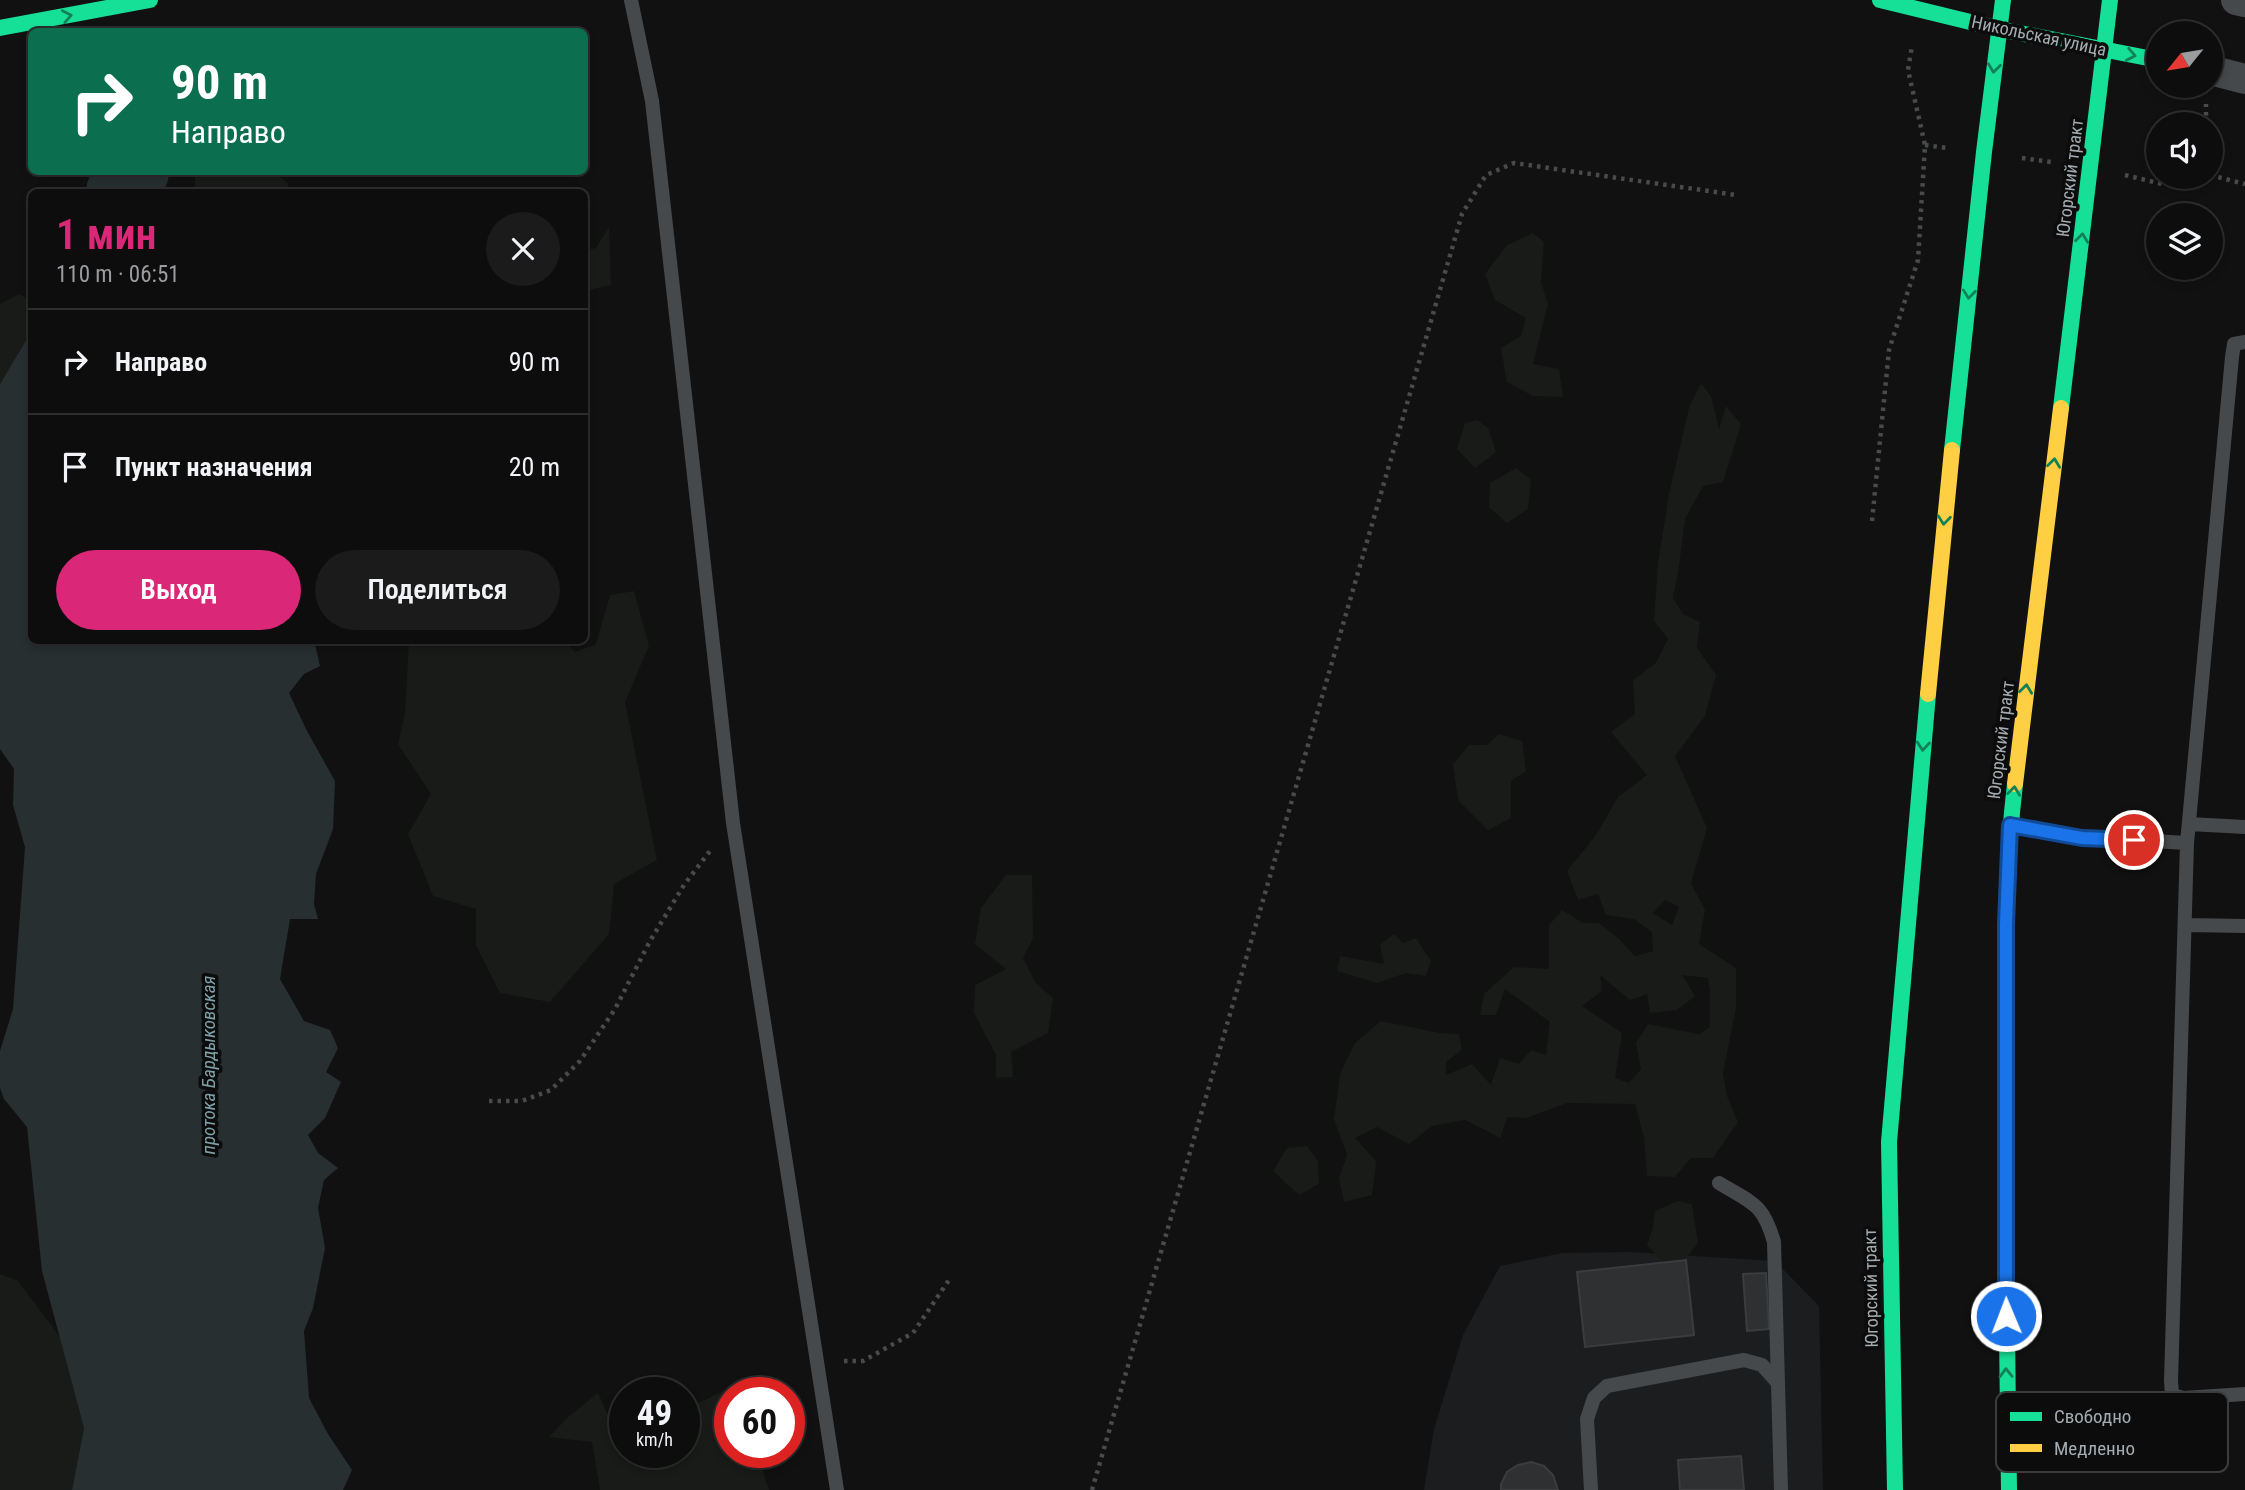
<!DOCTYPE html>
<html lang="ru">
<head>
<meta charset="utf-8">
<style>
  :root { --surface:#0d0d0e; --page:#1b1b1c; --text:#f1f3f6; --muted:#9a9c9e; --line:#2d2d2e; --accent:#db2777 }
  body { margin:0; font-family:"Roboto Condensed",sans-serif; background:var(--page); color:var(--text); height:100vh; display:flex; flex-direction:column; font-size:26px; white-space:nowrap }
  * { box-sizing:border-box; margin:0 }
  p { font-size:23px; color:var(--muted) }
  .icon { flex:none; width:38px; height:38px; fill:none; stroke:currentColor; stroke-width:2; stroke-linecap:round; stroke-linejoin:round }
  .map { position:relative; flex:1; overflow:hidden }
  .side { position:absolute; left:28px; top:189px; width:560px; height:455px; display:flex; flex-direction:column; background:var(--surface); border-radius:10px; box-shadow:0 4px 10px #0003,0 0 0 2px var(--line) }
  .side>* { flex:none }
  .banner { position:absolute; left:28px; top:28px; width:560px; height:147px; border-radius:10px; box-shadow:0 4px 10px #0003,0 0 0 2px var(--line); background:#0b6e4f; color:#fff; overflow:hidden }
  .needle { width:46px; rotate:240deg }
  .fabs { position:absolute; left:2146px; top:21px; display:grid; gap:14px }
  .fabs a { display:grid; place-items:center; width:77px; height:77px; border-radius:50%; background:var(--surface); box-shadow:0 4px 10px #0003,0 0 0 2px var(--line); font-size:35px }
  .speed { position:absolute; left:609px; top:1377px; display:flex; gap:14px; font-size:35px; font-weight:700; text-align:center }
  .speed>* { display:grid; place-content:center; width:91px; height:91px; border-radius:50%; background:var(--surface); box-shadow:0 4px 10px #0003,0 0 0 2px var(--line); line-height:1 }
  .speed small { font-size:18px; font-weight:400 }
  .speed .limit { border:10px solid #d22; background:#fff; color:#111 }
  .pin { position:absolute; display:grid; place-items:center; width:60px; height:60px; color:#fff; margin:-30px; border:4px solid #fff; border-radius:50%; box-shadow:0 2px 7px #0007 }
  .me { position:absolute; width:77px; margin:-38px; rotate:359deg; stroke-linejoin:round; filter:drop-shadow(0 0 5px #0008) }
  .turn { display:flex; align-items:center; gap:24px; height:147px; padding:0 28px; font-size:32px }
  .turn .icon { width:91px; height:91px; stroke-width:2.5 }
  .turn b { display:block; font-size:49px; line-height:60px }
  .round { display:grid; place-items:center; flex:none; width:74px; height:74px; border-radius:37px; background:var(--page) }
  .head { display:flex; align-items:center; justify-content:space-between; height:119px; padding:0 28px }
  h1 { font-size:42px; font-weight:600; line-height:52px; color:var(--accent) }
  .primary-button { display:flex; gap:14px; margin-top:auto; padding:14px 28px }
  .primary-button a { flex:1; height:80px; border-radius:42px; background:var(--accent); color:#fff; font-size:28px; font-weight:600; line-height:80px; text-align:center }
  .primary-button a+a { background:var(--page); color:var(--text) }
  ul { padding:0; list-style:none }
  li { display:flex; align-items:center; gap:21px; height:105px; padding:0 28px; border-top:2px solid var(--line) }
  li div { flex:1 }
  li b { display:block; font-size:26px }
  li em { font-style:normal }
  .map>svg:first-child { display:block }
  .built { fill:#1c1d1e }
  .green { fill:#181b17; fill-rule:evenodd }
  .water { fill:#272f31 }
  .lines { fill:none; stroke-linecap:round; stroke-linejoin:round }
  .river { stroke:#272f31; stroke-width:68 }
  .building { fill:#2f3032; stroke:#3a3c3e; stroke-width:2 }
  .path { stroke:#484a4b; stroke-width:4.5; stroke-dasharray:3.5 5; stroke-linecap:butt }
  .lane { stroke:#46494b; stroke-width:14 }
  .street { stroke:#46494b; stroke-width:30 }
  .fast { stroke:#16e098; stroke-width:16 }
  .slow { stroke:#ffcf43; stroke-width:16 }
  .oneway { stroke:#128159 }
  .route-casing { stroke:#114b97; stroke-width:18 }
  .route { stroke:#1a73e8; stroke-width:12 }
  .labels { text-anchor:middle; stroke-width:7; stroke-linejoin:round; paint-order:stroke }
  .street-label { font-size:18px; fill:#a4acb1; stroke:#0c0c0d }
  .water-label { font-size:19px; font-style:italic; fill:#7ea1a9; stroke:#0c0c0d }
  .key { fill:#0c0c0d; stroke:#3a3c3e; stroke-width:2 }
  .key-label { font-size:19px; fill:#a4acb1 }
</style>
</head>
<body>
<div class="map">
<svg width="2245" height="1490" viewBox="0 0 2245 1490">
  <rect width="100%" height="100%" fill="#111112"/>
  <path class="built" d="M1629 1252 1775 1261 1819 1306 1823 1490H1424L1434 1429 1463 1335 1500 1266 1562 1253Z"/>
  <path class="green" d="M198 172H275L288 184 289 192H195V174Z
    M609 227 611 285 585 291V250L596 248Z
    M1533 233 1544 242 1541 282 1548 304 1533 364 1559 369 1563 397 1533 396 1507 382 1501 348 1521 336 1526 318 1495 300 1485 274 1507 245Z
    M19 294 31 301V332L0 384V304Z
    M1701 383 1711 396 1719 429 1726 406 1741 424 1723 482 1703 486 1685 519 1679 566 1673 598 1683 614 1700 622 1697 648 1716 675 1705 716 1675 756 1707 828 1691 883 1705 910 1699 944 1736 968V1008L1723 1073 1727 1096 1738 1122 1713 1158H1691L1675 1177 1647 1176 1644 1138 1635 1104 1567 1103 1526 1118 1507 1117 1500 1138 1465 1120 1432 1126 1409 1144 1377 1127 1355 1138 1376 1161 1372 1195 1344 1202 1339 1178 1347 1155 1334 1119 1340 1074 1355 1043 1381 1021 1440 1033 1459 1034 1462 1050 1446 1062V1075L1472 1064 1491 1085 1500 1058 1519 1064 1531 1050 1546 1055 1550 1022 1505 989 1496 1015H1480L1484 994 1514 967 1549 969V925L1562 910 1583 923H1599L1618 938 1635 956 1653 951 1652 932 1634 919 1606 915 1598 894 1578 900 1567 871 1596 835 1618 797 1647 775 1611 732 1635 714 1633 680 1656 663 1668 639 1654 621 1658 562 1669 494 1689 408ZM1665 900 1679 907 1672 925 1653 913ZM1600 975 1630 1000 1647 994 1650 1013 1677 1010 1695 996 1682 975 1708 978 1710 992V1027L1699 1034 1648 1024 1636 1043 1641 1069 1629 1083 1615 1078 1622 1033 1582 1006 1602 991Z
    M1477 420 1488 428 1496 452 1475 468 1457 449 1465 423Z
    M1516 468 1531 480 1528 509 1507 523 1489 507 1490 483Z
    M634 591 649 646 625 702 657 860 614 884 609 934 550 1002 500 993 476 945V909L433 896 408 834 431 794 398 744 405 713 409 641H564L575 652 596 644 610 595Z
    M1499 734 1522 741 1526 771 1511 781V818L1488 830 1458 800 1453 764 1469 745H1487Z
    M1006 875H1032L1033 938 1023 958 1035 982 1053 998 1048 1033 1011 1052 1013 1077 996 1078V1055L974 1013 975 985 1006 969 975 944 981 908Z
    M1394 934 1403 943 1416 938 1431 961 1426 976 1406 973 1377 983 1337 971 1340 956 1384 964 1380 945Z
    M1307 1146 1318 1161 1319 1184 1299 1195 1273 1171 1287 1148Z
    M1678 1201 1692 1204 1698 1243 1686 1258 1668 1267 1647 1245 1653 1227 1655 1211Z
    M0 1274 18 1281 60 1337 84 1428 72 1490H0Z
    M729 1388 749 1393H730V1452L766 1453 762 1469 769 1490H600L592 1442 549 1437 568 1417 598 1393 616 1432 625 1439V1452L642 1453 656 1464 659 1453 684 1452V1410Z"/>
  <path class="water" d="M31 332 32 640H312L315 644 320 666 304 674 289 693 307 731 335 781 333 829 316 874 314 904 318 919H290L280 979 304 1021 330 1030 338 1048 326 1072 341 1082 325 1118 308 1135 318 1153 338 1168 324 1180 318 1208 325 1248 313 1308 304 1331 309 1398 328 1434 352 1470 343 1490H72L84 1428 42 1271 27 1127 4 1099 0 1088V1051L13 1009 25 847 13 805 14 769 0 749V384Z"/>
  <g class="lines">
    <path class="river" d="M120 192 135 172"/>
  </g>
  <path class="building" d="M1686 1260 1694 1335 1585 1347 1577 1272Z
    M1766 1273 1769 1329 1747 1331 1743 1274Z
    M1741 1456 1744 1490H1680L1678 1460Z
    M1531 1462 1544 1466 1553 1475 1558 1490H1501V1484L1507 1472 1518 1465Z"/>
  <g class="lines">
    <path class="path" d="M2206 124V104
      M1925 145 1947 148
      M2022 158 2051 162
      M2125 175 2162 184
      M2210 175 2245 184
      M1872 521 1889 350 1918 260 1925 145 1908 70 1912 46
      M489 1101H522L551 1090 580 1061 615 1009 650 941 684 885 710 851
      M844 1361H863L913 1333 951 1277
      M1092 1490 1462 214 1486 175 1514 163 1736 195"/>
    <path class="lane" d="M631 0 652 101 733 823 837 1490
      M2245 342 2234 344 2232 357 2187 843 2171 1381 2172 1395 2184 1398 2245 1394
      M2189 824 2245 827
      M2011 825 2082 837 2187 843
      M2186 925 2245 926
      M1719 1183C1752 1203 1763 1203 1774 1242L1781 1490
      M1591 1490 1587 1419 1594 1398 1607 1386 1744 1360 1762 1365 1778 1383"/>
    <path class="street" d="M2236 0 2245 2
      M2210 70 2245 79"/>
    <path class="fast" d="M1880 0 1999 29 2158 60
      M0 28 150 0
      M2061 408 2110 0
      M1952 450 1984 152 2003 0
      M1895 1490 1889 1142 1928 694
      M2009 1490C2007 1347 2005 1203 2006 1060 2006 968 2004 876 2015 784"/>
    <path class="slow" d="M1928 694 1952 450
      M2015 784 2061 408"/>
  </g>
  <defs><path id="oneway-chevron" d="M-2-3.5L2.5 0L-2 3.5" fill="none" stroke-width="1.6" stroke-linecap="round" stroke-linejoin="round" transform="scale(1.75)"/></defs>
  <g class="oneway">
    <use href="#oneway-chevron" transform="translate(67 16) rotate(-11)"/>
    <use href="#oneway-chevron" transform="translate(2131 55) rotate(11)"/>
    <use href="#oneway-chevron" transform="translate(1994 68) rotate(97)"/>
    <use href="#oneway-chevron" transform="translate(2082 238) rotate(-83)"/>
    <use href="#oneway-chevron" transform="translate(1969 294) rotate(96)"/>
    <use href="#oneway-chevron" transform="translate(2054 463) rotate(-83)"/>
    <use href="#oneway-chevron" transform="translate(1944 520) rotate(96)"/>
    <use href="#oneway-chevron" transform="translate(2026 689) rotate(-83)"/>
    <use href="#oneway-chevron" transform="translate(1923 746) rotate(95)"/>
    <use href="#oneway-chevron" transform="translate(2014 791) rotate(-83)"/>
    <use href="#oneway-chevron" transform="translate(2006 1373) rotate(-91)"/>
  </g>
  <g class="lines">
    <defs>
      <path id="route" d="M2006 1316V924L2010 825 2082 838 2134 840"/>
    </defs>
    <use href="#route" class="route-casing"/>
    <use href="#route" class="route"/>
  </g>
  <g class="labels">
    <g class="street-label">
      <text transform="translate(2039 36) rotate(12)" y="6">Никольская улица</text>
      <text transform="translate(2070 178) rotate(-83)" y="6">Югорский тракт</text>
      <text transform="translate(2001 740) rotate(-83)" y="6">Югорский тракт</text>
      <text transform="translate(1871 1288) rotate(-91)" y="6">Югорский тракт</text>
    </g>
    <g class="water-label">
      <text transform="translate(208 1065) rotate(-90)" y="7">протока Бардыковская</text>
    </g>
  </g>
  <rect x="1996" y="1392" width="232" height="80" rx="10" class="key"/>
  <rect x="2010" y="1412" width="32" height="9" fill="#16e098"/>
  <rect x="2010" y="1444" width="32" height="8" fill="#ffcf43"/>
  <g class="key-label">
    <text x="2054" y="1423">Свободно</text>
    <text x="2054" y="1455">Медленно</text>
  </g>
</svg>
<div class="fabs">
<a><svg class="needle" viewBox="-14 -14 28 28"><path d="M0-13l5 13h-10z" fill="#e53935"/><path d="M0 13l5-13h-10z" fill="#9a9c9e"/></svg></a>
<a><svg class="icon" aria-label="sound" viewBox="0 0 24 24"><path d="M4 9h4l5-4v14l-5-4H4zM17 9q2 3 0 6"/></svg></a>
<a><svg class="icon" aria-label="layers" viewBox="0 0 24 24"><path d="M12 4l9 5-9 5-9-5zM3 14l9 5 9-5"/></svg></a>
</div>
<div class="speed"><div>49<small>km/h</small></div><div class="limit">60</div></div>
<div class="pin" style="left:2134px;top:840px;background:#d93025"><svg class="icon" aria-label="arrive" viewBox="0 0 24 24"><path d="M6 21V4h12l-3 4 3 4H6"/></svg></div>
<svg class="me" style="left:2006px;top:1316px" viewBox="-20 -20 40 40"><circle r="17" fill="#1a73e8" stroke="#fff" stroke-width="3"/><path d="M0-11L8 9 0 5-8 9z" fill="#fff"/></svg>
<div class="banner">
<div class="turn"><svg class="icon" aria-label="right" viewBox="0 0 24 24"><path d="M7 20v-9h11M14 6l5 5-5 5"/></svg><div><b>90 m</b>Направо</div></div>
</div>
<section class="side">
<div class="head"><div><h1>1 мин</h1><p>110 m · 06:51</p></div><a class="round"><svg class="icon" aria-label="close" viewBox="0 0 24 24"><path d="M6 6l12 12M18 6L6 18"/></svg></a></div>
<ul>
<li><svg class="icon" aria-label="right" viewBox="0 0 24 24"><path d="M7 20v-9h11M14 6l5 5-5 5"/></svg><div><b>Направо</b></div><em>90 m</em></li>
<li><svg class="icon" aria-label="arrive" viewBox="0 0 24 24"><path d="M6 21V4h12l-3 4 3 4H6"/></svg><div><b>Пункт назначения</b></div><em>20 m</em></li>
</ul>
<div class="primary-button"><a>Выход</a><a>Поделиться</a></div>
</section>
</div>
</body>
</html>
